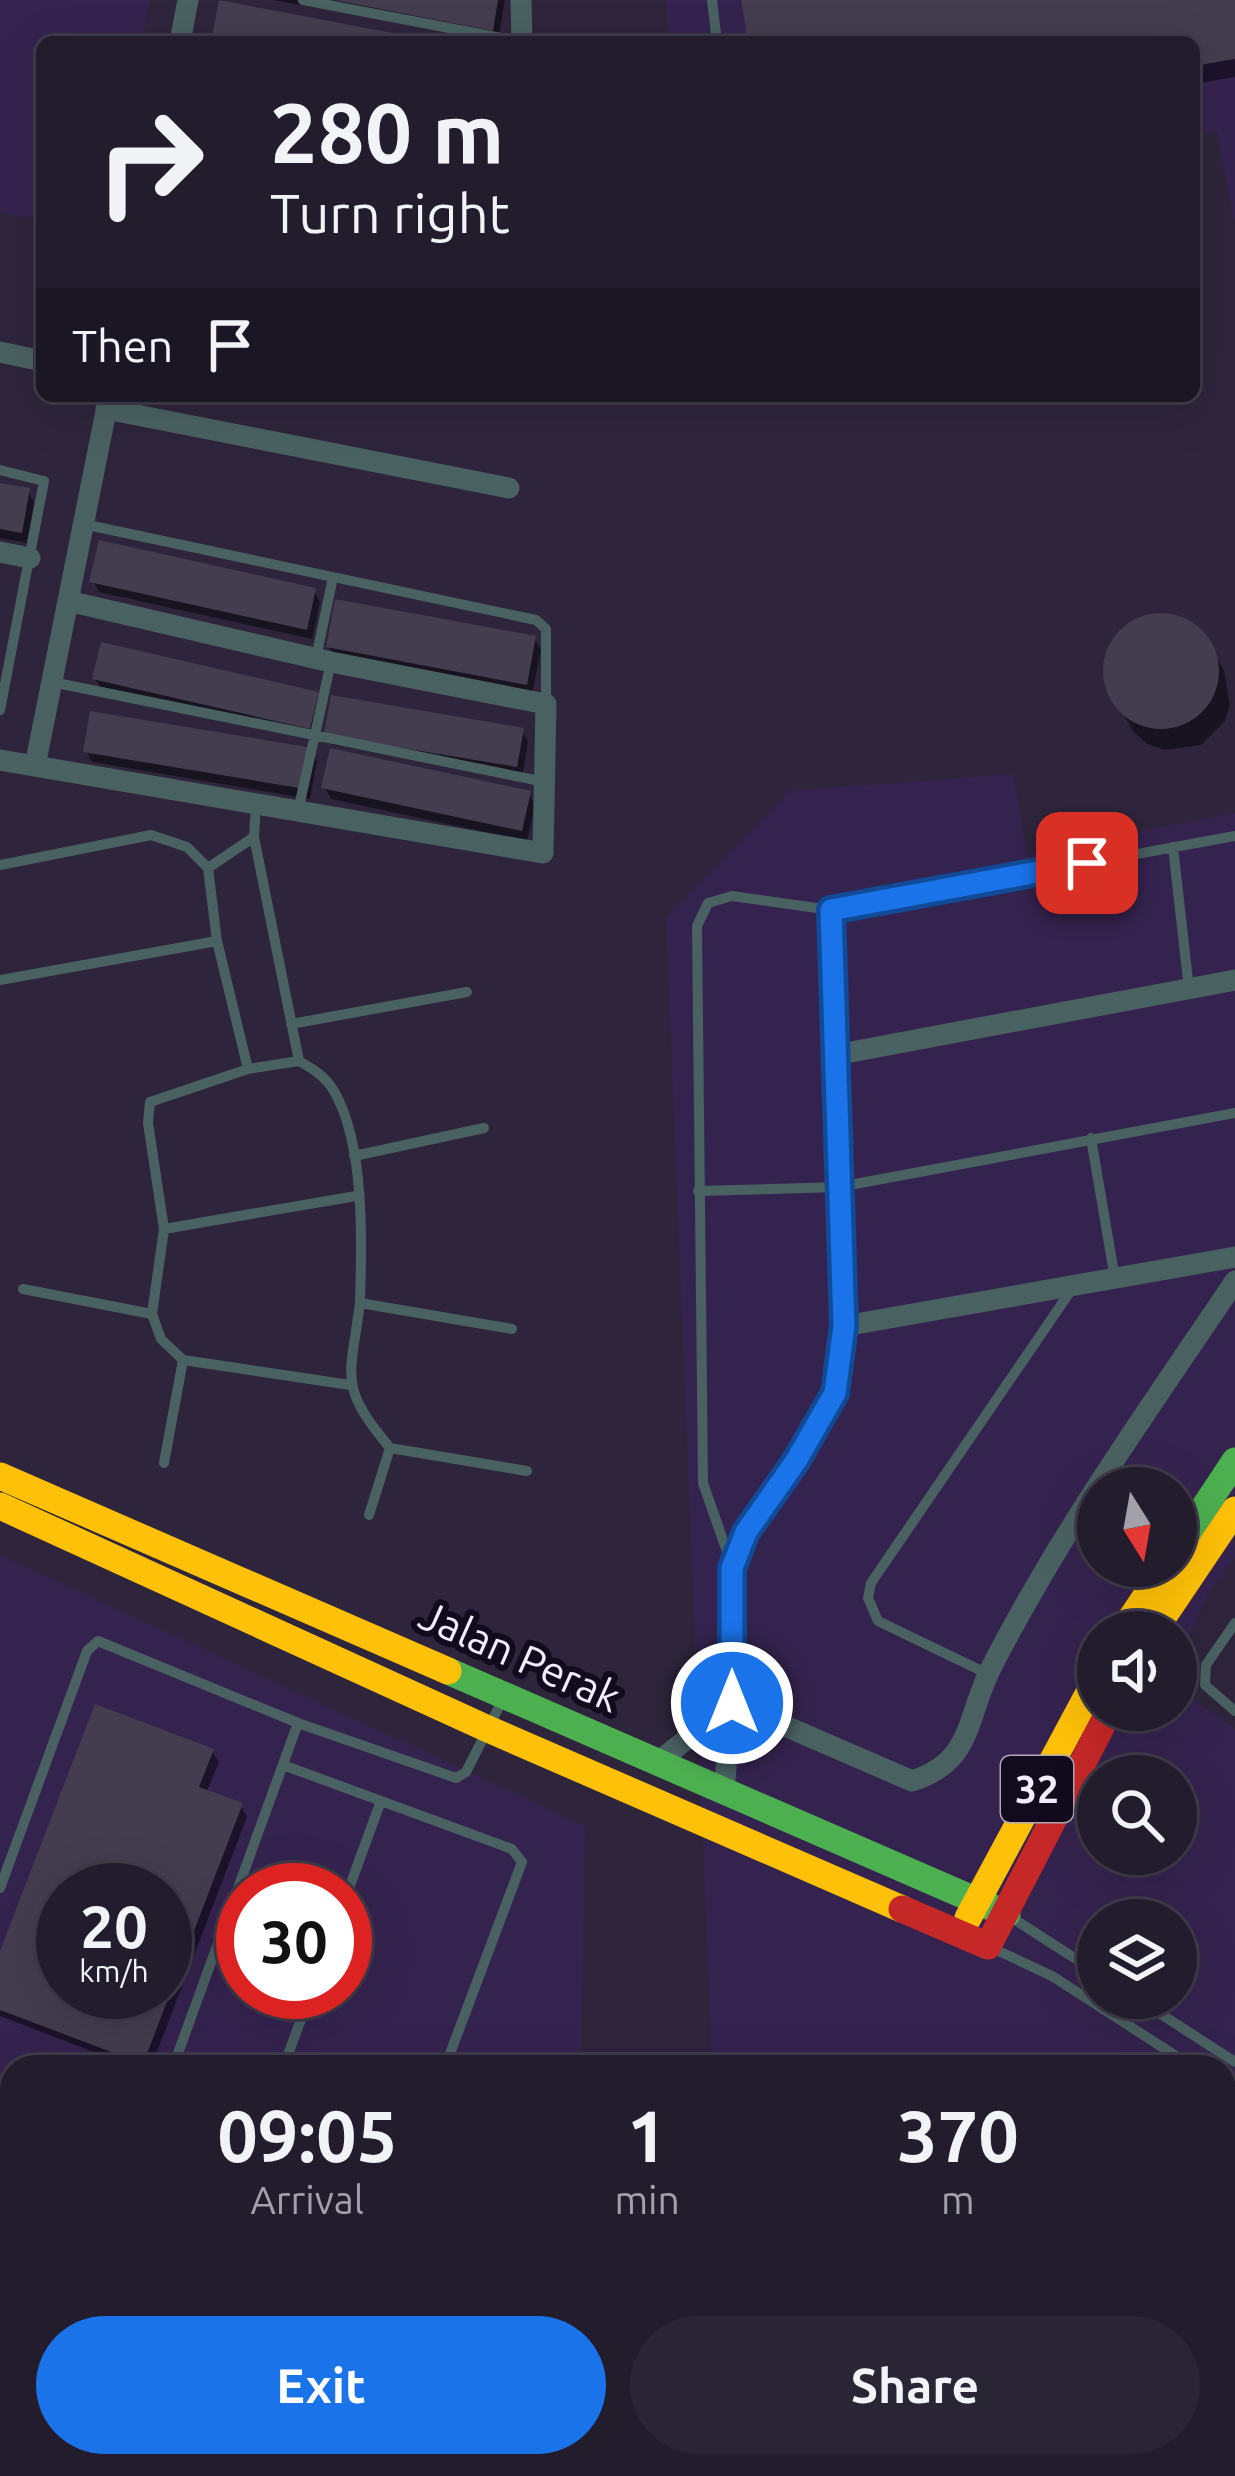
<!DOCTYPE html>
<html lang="en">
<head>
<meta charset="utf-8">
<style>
  :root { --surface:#221c2d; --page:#2a2535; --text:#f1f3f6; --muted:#a2a1aa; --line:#3f3a49; --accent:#1a73e8 }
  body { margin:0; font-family:Ubuntu,sans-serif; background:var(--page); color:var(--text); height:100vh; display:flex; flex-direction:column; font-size:45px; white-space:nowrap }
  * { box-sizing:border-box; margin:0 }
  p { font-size:39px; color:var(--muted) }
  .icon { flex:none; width:66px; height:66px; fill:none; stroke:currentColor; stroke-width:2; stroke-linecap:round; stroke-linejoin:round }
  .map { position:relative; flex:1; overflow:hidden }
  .side { position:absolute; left:0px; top:2055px; width:1236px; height:423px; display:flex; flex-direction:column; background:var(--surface); border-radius:36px 36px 0 0; box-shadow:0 12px 48px #0002,0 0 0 3px var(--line) }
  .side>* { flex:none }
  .guide { position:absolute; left:36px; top:36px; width:1164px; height:366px; border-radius:18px; box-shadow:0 12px 48px #0002,0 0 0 3px var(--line); background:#221c2d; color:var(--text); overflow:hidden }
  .needle { width:78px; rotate:169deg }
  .controls { position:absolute; left:1077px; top:1467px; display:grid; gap:24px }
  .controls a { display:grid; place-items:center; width:120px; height:120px; border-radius:50%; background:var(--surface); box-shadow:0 12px 48px #0002,0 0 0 3px var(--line); font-size:60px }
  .speed { position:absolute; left:36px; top:1863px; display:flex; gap:24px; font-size:60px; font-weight:700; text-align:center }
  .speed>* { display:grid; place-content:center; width:156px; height:156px; border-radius:50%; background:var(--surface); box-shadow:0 12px 48px #0002,0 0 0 3px var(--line); line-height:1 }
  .speed small { font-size:30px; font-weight:400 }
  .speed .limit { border:18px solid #d22; background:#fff; color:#111 }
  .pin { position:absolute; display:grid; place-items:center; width:102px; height:102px; color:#fff; margin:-51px; border-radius:24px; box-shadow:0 6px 18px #0006 }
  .me { position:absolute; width:132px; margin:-66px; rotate:0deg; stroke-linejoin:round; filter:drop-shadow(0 0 9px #0008) }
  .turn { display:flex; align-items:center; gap:42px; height:252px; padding:0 36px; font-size:54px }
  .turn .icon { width:156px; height:156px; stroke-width:2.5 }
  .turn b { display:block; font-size:84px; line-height:102px }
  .then { display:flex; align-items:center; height:114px; padding:0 36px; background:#0003; gap:24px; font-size:45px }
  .eta { display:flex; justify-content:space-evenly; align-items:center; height:204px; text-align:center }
  .eta b { font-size:72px; font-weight:600; line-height:84px }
  .primary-button { display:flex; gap:24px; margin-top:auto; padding:24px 36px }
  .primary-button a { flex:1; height:138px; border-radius:72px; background:var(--accent); color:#fff; font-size:48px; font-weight:600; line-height:138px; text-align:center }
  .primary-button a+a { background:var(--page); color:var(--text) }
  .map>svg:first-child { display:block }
  .built { fill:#35234f; fill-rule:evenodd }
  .shadow { fill:#0007; fill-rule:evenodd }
  .building { fill:#443d4f; fill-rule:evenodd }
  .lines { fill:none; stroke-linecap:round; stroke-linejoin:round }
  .lane { stroke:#4a6162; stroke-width:10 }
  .street { stroke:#4a6162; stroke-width:21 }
  .fast { stroke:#4caf50; stroke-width:27 }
  .slow { stroke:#ffc107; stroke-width:27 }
  .jam { stroke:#c62828; stroke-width:27 }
  .route-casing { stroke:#114b97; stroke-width:30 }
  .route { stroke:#1a73e8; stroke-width:21 }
  .labels { text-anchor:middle; stroke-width:12; stroke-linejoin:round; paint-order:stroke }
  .shield { fill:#120b1d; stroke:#afa9ba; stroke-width:3 }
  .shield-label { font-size:39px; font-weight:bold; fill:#f2edfd }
  .street-label { font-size:42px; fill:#f2edfd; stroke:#120b1d }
</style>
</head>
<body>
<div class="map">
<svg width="1235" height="2476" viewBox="0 0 1235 2476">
  <rect width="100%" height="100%" fill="#2e253c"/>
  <path class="built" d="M0 0H150L141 42H42V220L0 212Z
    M666 0H1235V225L1217 131 1194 134V42H668Z
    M1013 774 1027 853 1235 813V1557L1207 1596 1176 1666V1632H1098V1710H1176V1687L1235 1729V2343L1224 2357V2067H712L666 918 789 791ZM1098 1488H1176V1566H1098ZM1098 1776H1176V1854H1098ZM1098 1920H1176V1998H1098Z
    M0 1555 585 1826 581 2067H12V2466H575V2476H0ZM63 1890H165V1992H63ZM243 1890H345V1992H243Z
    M728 2466H1143L1135 2476H728Z"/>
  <path class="shadow" d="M273 0H505L498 40Z
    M744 0H1235V77L1194 84V42H751Z
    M0 486 28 491 34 502 27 543 0 538Z
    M93 581 314 591 320 602 312 639 99 592Z
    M1151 617 1185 621 1210 645 1224 670 1230 705 1225 721 1201 745 1165 750 1147 744 1133 731 1109 689 1106 671 1109 652 1119 636 1133 624Z
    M534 639 541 650 532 694 335 658 329 647Z
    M95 679 317 695 323 706 315 738 102 689Z
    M522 731 528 742 522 777 333 745 327 734Z
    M86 751H311L317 761 310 799 92 762Z
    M325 788 529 794 535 805 527 841 331 799Z
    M97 1708 212 1751 219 1762 206 1793 241 1806 247 1817 151 2067H133L0 2016V1959ZM63 1890H165V1992H63Z
    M12 2264V2394L0 2395V2266Z"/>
  <path class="building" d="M219 0 429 40V42H211Z
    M334 0H498L493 31Z
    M741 0H1235V59L1194 66V42H748Z
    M0 483 30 488 22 533 0 529Z
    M99 540 316 588 307 630 89 582Z
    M335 599 536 636 527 685 326 647Z
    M1103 671a58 58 0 1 1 116 0a58 58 0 1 1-116 0Z
    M101 642 319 692 310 729 92 679Z
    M331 695 524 728 517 767 324 735Z
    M90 711 313 748 305 789 83 752Z
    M330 748 531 791 522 831 321 788Z
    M95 1704 214 1749 199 1787 243 1803 143 2064 0 2010V1951ZM63 1890H165V1992H63Z
    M12 2261V2376L0 2378V2263Z
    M12 2420V2466H87L89 2476H0V2422Z
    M98 2466H232L234 2476H99Z
    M478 2466H538L539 2476H480Z"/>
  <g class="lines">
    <path class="lane" d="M303 0 522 42
      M712 0 717 42
      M0 470 44 481 0 710
      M83 524 536 620 546 629V704
      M316 658 333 577
      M52 682 545 782
      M256 804 254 837 299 1061
      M298 811 331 662
      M1173 847 1189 989
      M0 865 151 835 187 847 208 868 217 941
      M208 868 254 837
      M0 980 217 941 248 1069
      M291 1024 467 992
      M835 1053 831 910 1235 836
      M1091 1138 1115 1279
      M354 1156 484 1128
      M698 1191 839 1187 1235 1113
      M164 1229 356 1196
      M23 1289 152 1314
      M360 1303C350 1380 338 1385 390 1448L527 1471
      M183 1360 161 1339 152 1314 164 1229 148 1123 150 1102 248 1069 299 1061C313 1069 325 1076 334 1091 365 1145 362 1242 360 1303L512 1329
      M164 1463 183 1360 350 1385
      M369 1515 390 1448
      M732 1566 703 1483 697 926 708 903 732 896 831 910
      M1235 1623 1206 1665 1205 1685 1235 1711
      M988 1674 878 1621 868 1598 871 1583 1072 1289
      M283 1765 512 1849 522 1862 445 2067
      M0 1888 87 1651 98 1641 298 1723
      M345 1899 381 1801
      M1009 1916 1098 1973
      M990 1947 1052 1976 1193 2067
      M1136 1998 1235 2062
      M286 2060 311 1992
      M311 2067 286 2060 173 2067 298 1723 456 1778 466 1772 502 1701
      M0 2085 12 2089
      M1224 2088 1235 2095
      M0 2136 12 2135
      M1224 2203 1235 2210
      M1224 2269 1234 2276
      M423 2466 430 2476
      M951 2466 960 2476"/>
    <path class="street" d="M521 0 522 42
      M180 42 188 0
      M0 352 42 361
      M106 409 509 488
      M0 552 30 558
      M0 760 543 853 546 704 331 662 68 601
      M35 766 109 396
      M844 1326 1235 1257
      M732 1703 912 1781C973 1762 966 1718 991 1668 1061 1531 1149 1409 1235 1281
      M658 1762 732 1703
      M724 1791 732 1703V1568L745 1533 796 1461 835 1393 844 1326 835 1055 1235 980"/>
    <path class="fast" d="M1176 1550 1235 1461
      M448 1671 1007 1914"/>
    <path class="slow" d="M0 1476 448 1671
      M0 1506 488 1729 902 1909
      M1122 1632 1166 1566
      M1153 1632 1235 1510
      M968 1918 1098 1676"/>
    <path class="jam" d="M902 1909 988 1946 1110 1710"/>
  </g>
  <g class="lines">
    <defs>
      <path id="route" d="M732 1703V1568L746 1532 796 1461 835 1393 844 1326 831 910 1087 863"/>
    </defs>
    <use href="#route" class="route-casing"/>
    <use href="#route" class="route"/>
  </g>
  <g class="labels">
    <rect class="shield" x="1001" y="1756" width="72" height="66" rx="9"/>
    <g class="shield-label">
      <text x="1037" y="1803">32</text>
    </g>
    <g class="street-label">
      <text transform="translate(520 1656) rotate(24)" y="15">Jalan Perak</text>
    </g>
  </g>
</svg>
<div class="controls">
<a><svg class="needle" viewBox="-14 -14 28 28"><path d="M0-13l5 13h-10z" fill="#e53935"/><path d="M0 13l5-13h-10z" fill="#a2a1aa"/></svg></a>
<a><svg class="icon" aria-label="sound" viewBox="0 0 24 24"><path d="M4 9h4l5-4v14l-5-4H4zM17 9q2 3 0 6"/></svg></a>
<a><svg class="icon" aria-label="search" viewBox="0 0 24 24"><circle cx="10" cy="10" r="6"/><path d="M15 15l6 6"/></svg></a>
<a><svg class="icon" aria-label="layers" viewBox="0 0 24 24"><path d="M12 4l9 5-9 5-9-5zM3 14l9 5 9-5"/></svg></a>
</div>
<div class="speed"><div>20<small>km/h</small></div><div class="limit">30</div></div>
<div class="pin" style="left:1087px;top:863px;background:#d93025"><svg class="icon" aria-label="arrive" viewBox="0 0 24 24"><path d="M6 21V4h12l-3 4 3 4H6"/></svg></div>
<svg class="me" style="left:732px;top:1703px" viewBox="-20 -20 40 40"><circle r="17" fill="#1a73e8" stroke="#fff" stroke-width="3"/><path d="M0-11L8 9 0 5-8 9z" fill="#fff"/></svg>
<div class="guide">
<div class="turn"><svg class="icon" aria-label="right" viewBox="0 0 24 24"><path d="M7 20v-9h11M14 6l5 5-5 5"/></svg><div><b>280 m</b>Turn right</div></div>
<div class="then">Then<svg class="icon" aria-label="arrive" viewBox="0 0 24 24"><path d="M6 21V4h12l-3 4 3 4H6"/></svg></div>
</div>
<section class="side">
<div class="eta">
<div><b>09:05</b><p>Arrival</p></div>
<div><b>1</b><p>min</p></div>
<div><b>370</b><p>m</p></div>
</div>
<div class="primary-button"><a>Exit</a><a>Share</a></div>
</section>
</div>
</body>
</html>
